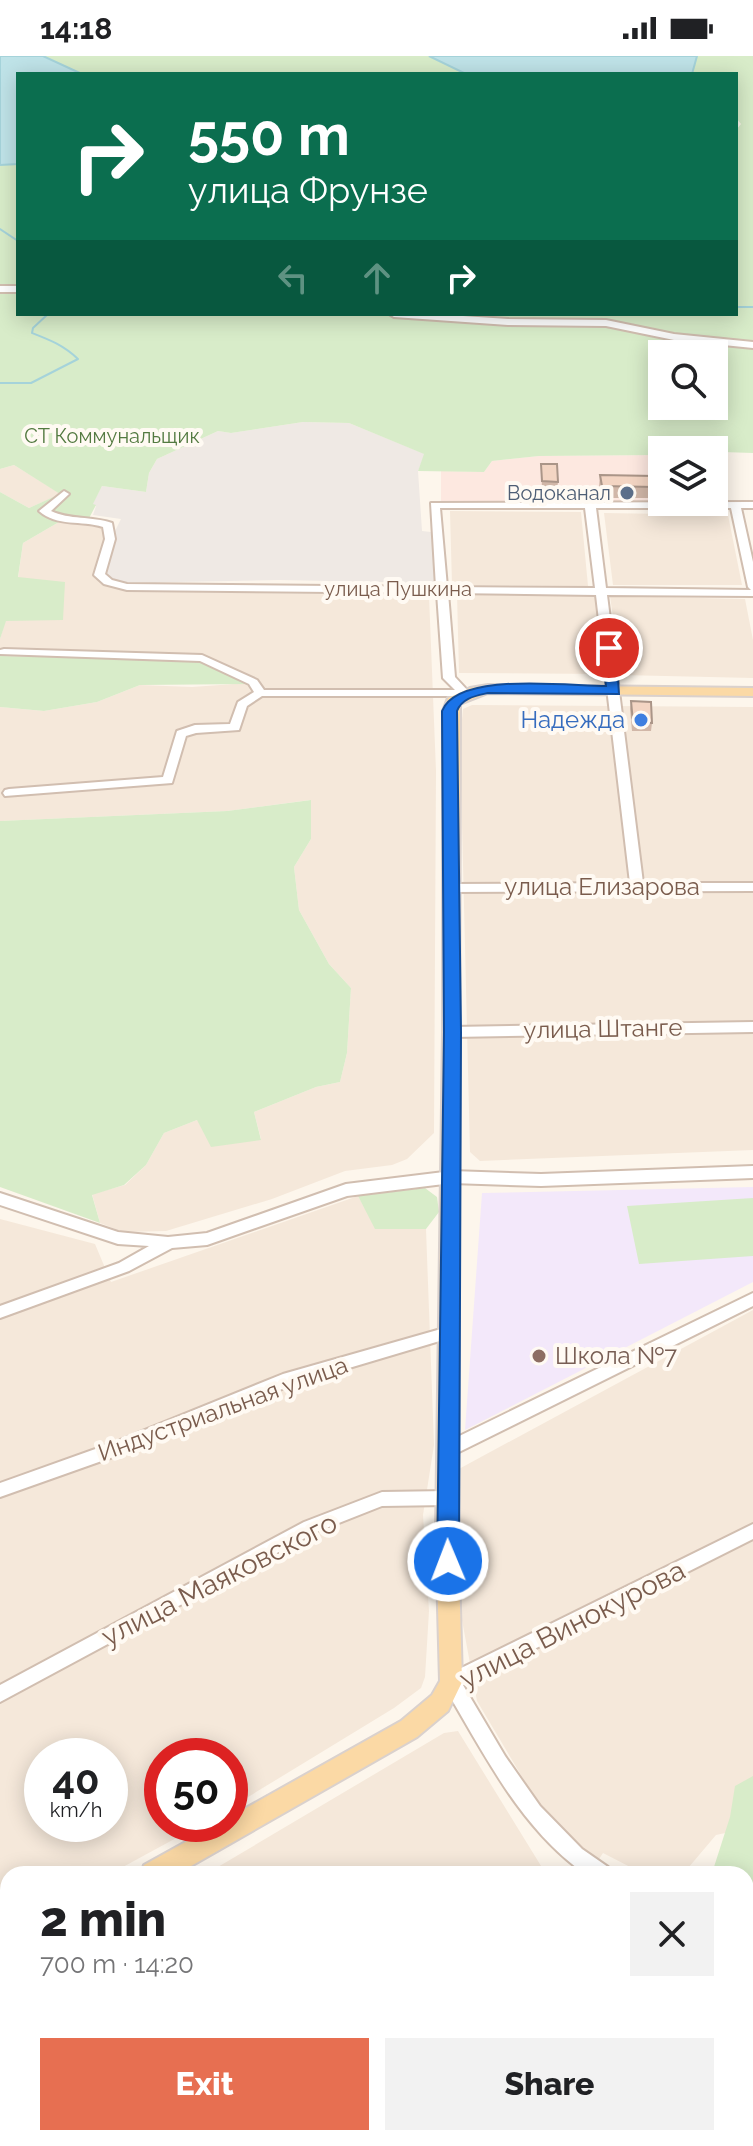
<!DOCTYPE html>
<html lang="en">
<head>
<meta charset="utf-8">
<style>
  :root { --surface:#fff; --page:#f2f2f2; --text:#202124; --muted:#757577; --accent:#e76f51 }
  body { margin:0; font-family:Raleway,sans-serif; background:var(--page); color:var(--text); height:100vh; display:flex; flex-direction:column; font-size:30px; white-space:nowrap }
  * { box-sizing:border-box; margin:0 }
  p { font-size:26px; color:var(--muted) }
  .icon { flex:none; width:44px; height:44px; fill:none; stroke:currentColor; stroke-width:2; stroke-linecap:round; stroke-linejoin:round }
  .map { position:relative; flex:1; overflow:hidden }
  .side { position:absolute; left:0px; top:1810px; width:754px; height:280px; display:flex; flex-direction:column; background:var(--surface); border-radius:24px 24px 0 0; box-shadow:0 4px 20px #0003 }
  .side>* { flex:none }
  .hud { position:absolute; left:16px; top:16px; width:722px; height:244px; border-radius:0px; box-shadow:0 4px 20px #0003; background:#0b6e4f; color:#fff; overflow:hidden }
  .buttons { position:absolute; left:648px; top:284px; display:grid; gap:16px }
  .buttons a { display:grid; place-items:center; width:80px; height:80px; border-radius:0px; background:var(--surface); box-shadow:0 4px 20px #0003; font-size:40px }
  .speed { position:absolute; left:24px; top:1682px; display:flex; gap:16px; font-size:40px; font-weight:700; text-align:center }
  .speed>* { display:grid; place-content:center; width:104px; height:104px; border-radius:50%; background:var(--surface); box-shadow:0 4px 20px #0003; line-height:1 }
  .speed small { font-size:20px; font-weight:400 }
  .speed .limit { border:12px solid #d22; background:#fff; color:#111 }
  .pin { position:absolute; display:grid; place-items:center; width:68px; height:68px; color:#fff; margin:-34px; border:4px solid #fff; border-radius:50%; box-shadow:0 2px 8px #0007 }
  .me { position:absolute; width:88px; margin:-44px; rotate:359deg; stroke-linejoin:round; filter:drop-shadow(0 0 6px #0008) }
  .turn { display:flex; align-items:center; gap:28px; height:168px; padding:0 40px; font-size:36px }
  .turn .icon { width:104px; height:104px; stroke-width:2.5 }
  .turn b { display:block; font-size:56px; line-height:68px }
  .lanes { display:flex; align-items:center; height:76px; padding:0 40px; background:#0003; justify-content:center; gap:40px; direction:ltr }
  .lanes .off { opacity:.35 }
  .round { display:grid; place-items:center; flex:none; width:84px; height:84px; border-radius:0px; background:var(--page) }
  .head { display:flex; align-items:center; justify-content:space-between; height:136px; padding:0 40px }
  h1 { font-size:48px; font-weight:800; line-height:60px }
  .button { display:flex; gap:16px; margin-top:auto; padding:16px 40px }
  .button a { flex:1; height:92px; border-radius:0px; background:var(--accent); color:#fff; font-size:32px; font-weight:800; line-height:92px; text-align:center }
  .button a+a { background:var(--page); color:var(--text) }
  .status { display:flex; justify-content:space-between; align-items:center; height:56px; padding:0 40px; background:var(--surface); direction:ltr }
  .status svg { height:22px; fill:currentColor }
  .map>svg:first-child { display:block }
  .residential { fill:#f5e8da; fill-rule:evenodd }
  .commercial { fill:#fde8e0 }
  .industrial { fill:#efe9e4 }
  .education { fill:#f3e8fa }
  .green { fill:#d8ecc9; fill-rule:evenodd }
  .water { fill:#bfe3e8; stroke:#a5d3da; stroke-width:2 }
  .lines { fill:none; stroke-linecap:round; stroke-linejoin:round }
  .stream { stroke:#a5d3da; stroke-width:2 }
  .minor-casing { stroke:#d1beb0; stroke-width:4 }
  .major-casing { stroke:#dad1cd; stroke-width:4 }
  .minor { fill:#fff; fill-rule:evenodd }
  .major { fill:#fbd9a5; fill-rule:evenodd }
  .wall { fill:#d1b7a8 }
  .building { fill:#f3d5c3; stroke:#aa9588; stroke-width:2 }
  .route { fill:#1a73e8; stroke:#114b97; stroke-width:2 }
  .service-dot { fill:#5c6f8a; stroke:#fffaf3; stroke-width:3 }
  .shop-dot { fill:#3f7fe0; stroke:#fffaf3; stroke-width:3 }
  .education-dot { fill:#8d6e63; stroke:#fffaf3; stroke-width:3 }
  .labels { text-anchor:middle; stroke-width:8; stroke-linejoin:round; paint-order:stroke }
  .far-park-label { font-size:20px; fill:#537a41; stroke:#fffaf3 }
  .far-service-label { font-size:20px; fill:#4e5e75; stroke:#fffaf3; text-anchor:end }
  .far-street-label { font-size:20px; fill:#7a5c4d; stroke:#fffaf3 }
  .shop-label { font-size:24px; fill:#366cbe; stroke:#fffaf3; text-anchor:end }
  .street-label { font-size:24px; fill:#7a5c4d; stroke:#fffaf3 }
  .education-label { font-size:24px; fill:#785e54; stroke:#fffaf3; text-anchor:start }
  .near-street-label { font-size:28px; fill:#7a5c4d; stroke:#fffaf3 }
</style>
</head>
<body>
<div class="status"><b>14:18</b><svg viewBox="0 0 49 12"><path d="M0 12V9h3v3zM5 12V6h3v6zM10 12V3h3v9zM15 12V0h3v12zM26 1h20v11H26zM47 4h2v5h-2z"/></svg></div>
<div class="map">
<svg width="753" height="2090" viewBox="0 0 753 2090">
  <rect width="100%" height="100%" fill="#fdf6ec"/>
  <path class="residential" d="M14 409 61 438 29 452 0 436V413Z
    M450 455 581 456 588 530 452 529Z
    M604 457 728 459 742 529H613Z
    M59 466 96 467 103 471 106 477 95 516 102 526 133 535 429 540 436 715 434 1077 407 1103 392 1109 345 1115 272 1143 166 1175 123 1176 100 1167 92 1138 125 1129 146 1109 164 1077 197 1064 261 1083 254 1056 316 1031 340 1026 347 997 351 932 329 908 299 854 294 811 311 783 310 744 227 755 0 765V651L44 655 97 646 140 629 192 631 248 627 59 601 0 600V583L18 522 23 487Z
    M457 538 595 539 603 618 459 617Z
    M610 540 745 543 753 584V622L621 619Z
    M472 649 753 651V1094L480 1105 470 1096 460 685 463 653Z
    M358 1140 376 1172 426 1173 434 1389 423 1459 429 1555 425 1621 421 1632 394 1652 230 1752V1700H162V1768H202L110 1818H8V1874L0 1878V1163L95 1188 111 1226ZM42 1700H110V1768H42Z
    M753 1254V1771L716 1779 683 1818 638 1815 603 1797 595 1809 550 1768 477 1645 459 1548 457 1414Z
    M458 1675 546 1818H206L444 1677Z
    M8 1934V2082H195L186 2090H0V1938Z
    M753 2019V2090H566L593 2082H746V2023Z"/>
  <path class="commercial" d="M662 399V445L441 446V415L484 416 492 405 539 400Z"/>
  <path class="industrial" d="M303 366 349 367 425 398 418 415 422 475 431 476 438 522 433 527 279 524 122 527 111 525 101 517 113 479 121 463 93 459 96 450 92 449 102 430 146 436 149 417 157 403 218 375 231 377Z"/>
  <path class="education" d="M753 1131V1226L465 1374 482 1137Z"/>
  <path class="green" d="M43 0H429L466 18H82Z
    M697 0H753V288L680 280 611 266H531L409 258H736V74L741 68 736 62V18H692Z
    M18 108V230H0V109Z
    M0 235H18V258H372L521 269 600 268 753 291V397L662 394V399L539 400 492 405 484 416 418 415 424 398 349 367 303 366 231 377 218 375 157 403 149 417 146 436 102 430 93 448 96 449 87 466H59L23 487 18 521 65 526 63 564 6 565 0 583V436L29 452 60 438 14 409 0 413ZM662 298H714V350H662Z
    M0 600 196 604 249 628 140 629 97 646 44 655 0 651Z
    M311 744V783L294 811 299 854 329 908 351 932 347 997 340 1026 316 1031 254 1056 261 1084 211 1091 197 1064 164 1077 146 1109 124 1129 92 1139 100 1167 0 1131V765L227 755Z
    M425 1132 437 1141 439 1156 426 1173H375L358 1140Z
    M753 1142V1200L639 1208 627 1150Z
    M753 1720V1848L746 1844V1818H716L713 1814 730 1761 735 1730Z
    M746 1904 753 1910V2019L746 2023Z
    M431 2082H593L566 2090H423Z"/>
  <path class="water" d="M0 0H43L82 18H18V108L0 109Z
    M429 0H697L692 18H466Z"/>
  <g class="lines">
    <path class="stream" d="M0 173 18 185
      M736 251H753
      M0 327H31L78 303C63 289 50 284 32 277L33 272 48 258"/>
    <defs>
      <path id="minor" d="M0 230H18V236H0Z
        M389 258H433L508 263 606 264 674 278 753 286V292L674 284 606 270 508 269 394 261Z
        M64 435 69 438 51 455C69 464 92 460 112 467L115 483 105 518 112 524 127 528 436 531 431 447 753 446V452H741L753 506V540L607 539 643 827H753V835L451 836 445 832 451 828 630 827 596 539 448 537 455 621 469 636V640H262L247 650 239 674 196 677 186 680 172 727 5 740 3 737 5 734 9 733 163 721 177 675 195 669 230 668 238 646 254 636 249 628 200 605 0 598V594L4 593 202 599 257 624 264 634H455L443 622 437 537 127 534 104 528 94 519 105 483 103 471C81 464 57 471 39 455ZM440 452H585L595 532 447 531ZM596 452H731L748 531 751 534 606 532Z
        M753 966V976L452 981 445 976 452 971Z
        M753 1110V1122L541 1130 452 1127 347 1140 207 1189 172 1192 129 1215 0 1262V1250L119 1207 149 1190 118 1188 0 1149V1137L118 1176 168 1181 207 1177 346 1128 452 1115 541 1118Z
        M753 1237V1250L455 1398 449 1400 443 1398 441 1393 443 1388Z
        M448 1271 453 1273 456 1277 453 1281 292 1329 127 1396 0 1441V1427L115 1386 283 1318Z
        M448 1435 454 1437 456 1442 454 1447 448 1449 382 1450 316 1476 0 1646V1629L304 1466 382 1436Z
        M753 1468V1483L463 1629 505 1700 540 1750 582 1793 608 1811 610 1818H585C520 1772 485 1699 445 1632L442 1626 445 1620Z
        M746 1881 753 1884V1907L746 1904Z"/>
      <path id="major" d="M488 629 753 632V640L488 637 460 648 458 1478 462 1626 448 1655 417 1681 177 1818H141L144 1809 218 1768H230V1761L401 1665 432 1639 440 1625 436 1478 443 976V655L448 642 470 632Z
        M8 1888V1914L0 1917V1891Z"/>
    </defs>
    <use href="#minor" class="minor-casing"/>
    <use href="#major" class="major-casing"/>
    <use href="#minor" class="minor"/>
    <use href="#major" class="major"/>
  </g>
  <path class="wall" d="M541 408 558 426 557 433H542Z
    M600 419 655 431 654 442H601L599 431Z
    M631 645 652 667 651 675H632L630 653Z"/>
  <path class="building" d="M541 408H557L558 426 542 425Z
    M600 419 654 420 655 431 602 430Z
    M631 645 651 646 652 667 633 666Z"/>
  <path class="route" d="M609 587 616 592 619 638 488 637C475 640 462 642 457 655L461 976 459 1505 456 1512 448 1514 441 1512 437 1505 444 976 442 655C458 615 567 630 606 630L601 592Z"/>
  <circle class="service-dot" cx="627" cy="437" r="8"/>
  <circle class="shop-dot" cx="641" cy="664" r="8"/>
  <circle class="education-dot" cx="539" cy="1300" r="8"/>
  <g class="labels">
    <g class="far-park-label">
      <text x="112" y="387">СТ Коммунальщик</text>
    </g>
    <g class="far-service-label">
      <text x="611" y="444">Водоканал</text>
    </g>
    <g class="far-street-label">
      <text x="398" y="540">улица Пушкина</text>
    </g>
    <g class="shop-label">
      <text x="625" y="672">Надежда</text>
    </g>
    <g class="street-label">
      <text x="602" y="839">улица Елизарова</text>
      <text transform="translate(603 973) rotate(-1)" y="8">улица Штанге</text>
      <text transform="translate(223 1353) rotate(-20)" y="8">Индустриальная улица</text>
    </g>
    <g class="education-label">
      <text x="555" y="1308">Школа №7</text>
    </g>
    <g class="near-street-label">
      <text transform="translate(219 1523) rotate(-27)" y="10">улица Маяковского</text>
      <text transform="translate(572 1568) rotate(-27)" y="10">улица Винокурова</text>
    </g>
  </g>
</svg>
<div class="buttons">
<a><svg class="icon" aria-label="search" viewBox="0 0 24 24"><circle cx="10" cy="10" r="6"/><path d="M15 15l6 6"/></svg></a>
<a><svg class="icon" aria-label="layers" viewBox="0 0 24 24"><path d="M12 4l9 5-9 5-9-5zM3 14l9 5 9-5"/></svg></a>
</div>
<div class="speed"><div>40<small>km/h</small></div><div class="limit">50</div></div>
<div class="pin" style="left:609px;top:592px;background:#d93025"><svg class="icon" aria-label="arrive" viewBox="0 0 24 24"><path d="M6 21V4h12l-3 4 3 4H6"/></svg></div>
<svg class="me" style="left:448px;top:1505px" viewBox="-20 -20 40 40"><circle r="17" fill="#1a73e8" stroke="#fff" stroke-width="3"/><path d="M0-11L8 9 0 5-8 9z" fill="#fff"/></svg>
<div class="hud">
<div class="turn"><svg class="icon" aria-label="right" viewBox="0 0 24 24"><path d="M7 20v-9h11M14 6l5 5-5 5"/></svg><div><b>550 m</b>улица Фрунзе</div></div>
<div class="lanes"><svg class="icon off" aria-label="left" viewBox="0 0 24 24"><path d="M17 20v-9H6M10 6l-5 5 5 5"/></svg><svg class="icon off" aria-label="ahead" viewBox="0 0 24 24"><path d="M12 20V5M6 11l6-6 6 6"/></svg><svg class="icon" aria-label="right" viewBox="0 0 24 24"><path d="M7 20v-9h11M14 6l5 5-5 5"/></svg></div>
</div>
<section class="side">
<div class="head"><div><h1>2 min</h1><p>700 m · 14:20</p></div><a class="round"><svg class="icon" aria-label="close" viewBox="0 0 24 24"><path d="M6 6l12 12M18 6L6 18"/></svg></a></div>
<div class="button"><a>Exit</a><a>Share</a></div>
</section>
</div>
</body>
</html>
